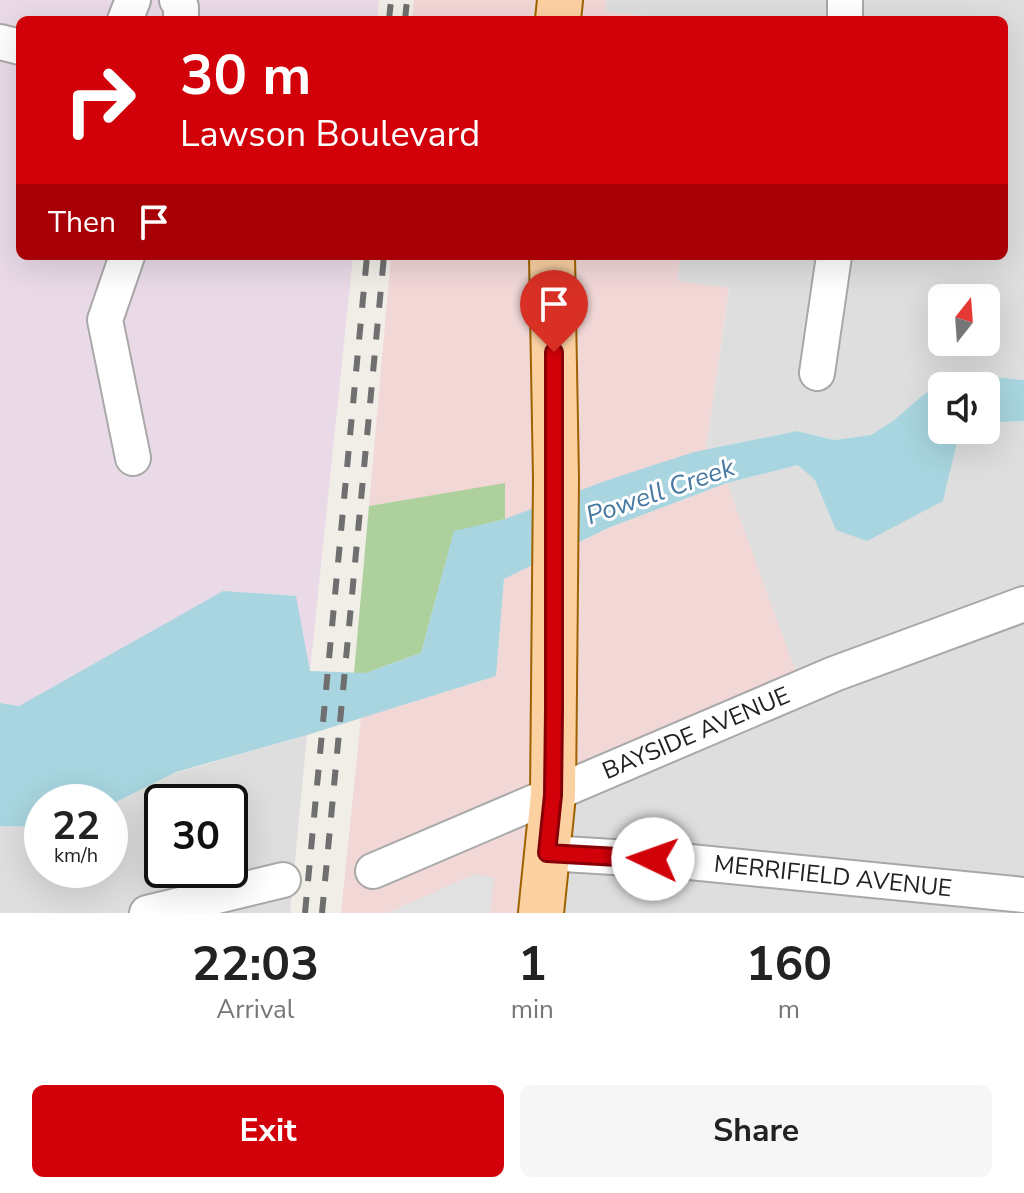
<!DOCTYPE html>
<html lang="en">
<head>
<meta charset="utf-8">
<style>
  :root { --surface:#fff; --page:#f6f6f6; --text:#222; --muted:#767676; --accent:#d20009 }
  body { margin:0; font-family:"Nunito Sans",sans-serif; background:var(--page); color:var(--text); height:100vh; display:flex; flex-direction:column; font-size:30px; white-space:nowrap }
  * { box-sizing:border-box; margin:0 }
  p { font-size:26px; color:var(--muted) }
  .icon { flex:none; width:44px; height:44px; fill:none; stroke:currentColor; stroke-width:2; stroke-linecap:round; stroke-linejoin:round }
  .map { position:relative; height:913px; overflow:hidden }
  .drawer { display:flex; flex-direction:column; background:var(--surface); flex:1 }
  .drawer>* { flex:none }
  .hud { position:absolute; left:16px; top:16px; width:992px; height:244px; border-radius:12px; box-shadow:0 8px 32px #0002; background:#d20009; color:#fff; overflow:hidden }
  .needle { width:52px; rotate:17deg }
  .controls { position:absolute; left:928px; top:284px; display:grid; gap:16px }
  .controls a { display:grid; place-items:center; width:72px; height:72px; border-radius:12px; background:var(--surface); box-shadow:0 8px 32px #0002; font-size:40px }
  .speed { position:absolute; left:24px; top:784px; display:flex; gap:16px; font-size:40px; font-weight:700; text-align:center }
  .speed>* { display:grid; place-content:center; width:104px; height:104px; border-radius:50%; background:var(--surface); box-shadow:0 8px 32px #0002; line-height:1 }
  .speed small { font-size:20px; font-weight:400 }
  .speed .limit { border:4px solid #111; border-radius:12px; background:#fff; color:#111 }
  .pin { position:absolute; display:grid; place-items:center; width:68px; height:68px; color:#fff; margin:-82px -34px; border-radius:50% 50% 50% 0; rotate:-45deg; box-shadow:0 0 8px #0007 }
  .pin .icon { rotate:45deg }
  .me { position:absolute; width:88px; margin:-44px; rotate:273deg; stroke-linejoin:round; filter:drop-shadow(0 0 6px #0008) }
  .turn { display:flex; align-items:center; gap:28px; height:168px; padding:0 32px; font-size:36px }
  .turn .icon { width:104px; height:104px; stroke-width:2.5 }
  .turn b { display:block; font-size:56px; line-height:68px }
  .then { display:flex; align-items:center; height:76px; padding:0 32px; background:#0003; gap:16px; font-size:30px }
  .eta { display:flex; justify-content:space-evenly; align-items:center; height:136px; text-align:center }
  .eta b { font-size:48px; font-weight:700; line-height:56px }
  .action { display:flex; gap:16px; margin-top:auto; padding:16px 32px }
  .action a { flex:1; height:92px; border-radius:12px; background:var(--accent); color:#fff; font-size:32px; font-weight:700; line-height:92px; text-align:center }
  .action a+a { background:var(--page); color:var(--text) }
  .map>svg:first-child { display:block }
  .residential { fill:#dfdede; fill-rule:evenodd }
  .commercial { fill:#f2d7d7 }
  .industrial { fill:#eadae8 }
  .forest { fill:#aed09c }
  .parking { fill:#e1e1e1 }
  .water { fill:#a8d5df }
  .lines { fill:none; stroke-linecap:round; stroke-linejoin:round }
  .minor-casing { stroke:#a8a8a8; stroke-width:38 }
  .major-casing { stroke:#9e6300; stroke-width:48 }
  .minor { stroke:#fff; stroke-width:34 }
  .major { stroke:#fcd1a2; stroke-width:44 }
  .rail { stroke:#6f6f6f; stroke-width:6; stroke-dasharray:16 16; stroke-linecap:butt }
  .route-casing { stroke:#880006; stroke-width:20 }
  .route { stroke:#d20009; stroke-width:14 }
  .labels { text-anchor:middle; stroke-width:6; stroke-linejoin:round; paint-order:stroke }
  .street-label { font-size:24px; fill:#212121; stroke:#fff }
  .water-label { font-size:26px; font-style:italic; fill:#4678a2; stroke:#fff }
</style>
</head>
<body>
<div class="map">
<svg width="1024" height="913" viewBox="0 0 1024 913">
  <rect width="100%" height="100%" fill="#f1eee8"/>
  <path class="residential" d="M606 0H1024V380L966 374 922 396 893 421 871 435 834 440 797 431 706 450 729 289 677 281 680 256H1004V20H673L605 11ZM942 298H986V342H942Z
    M1024 421V913H545L559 801 799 683 727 483 798 465 815 479 836 530 943 501 960 430H986V423Z
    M307 735 290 913H0V826L42 827V870H110V805L172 774ZM162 802H230V870H162Z"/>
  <path class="commercial" d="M414 0H606L605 11 673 20H412Z
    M391 256H680L677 281 729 288 706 450 505 519V484L369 506Z
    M727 483 800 683 559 801 545 913H341L361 718 496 676 504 579 608 528Z"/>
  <path class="industrial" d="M0 0H379L377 20H20V256H353L310 671 19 706 0 703Z"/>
  <path class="forest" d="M505 483V519L454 532 421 653 366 673H354L369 506Z"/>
  <path class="parking" d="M475 874 494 878 490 913H387Z"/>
  <path class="water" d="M966 374 1024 380V421L986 423V386H942V430H960L943 501 867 541 836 530 815 480 798 465 727 483 608 528 504 579 496 676 307 735 176 772 110 805V802H42V827L0 826V703L19 706 223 591 296 596 310 671 366 673 421 653 454 531 505 519 605 481 694 452 797 431 834 440 871 435 893 421 922 396 947 378Z"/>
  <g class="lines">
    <defs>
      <path id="minor" d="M177 0 181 7V20
        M125 20 133 0
        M845 20V0
        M0 42 20 47
        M127 256 105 320 133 458
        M817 373 834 256
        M547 853 680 861 1024 895
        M373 871 834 674 1024 604
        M147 913 283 880"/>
      <path id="major" d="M558 20 560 0
        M541 913 553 795 556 479 552 256"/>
    </defs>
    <use href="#minor" class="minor-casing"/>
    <use href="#major" class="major-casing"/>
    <use href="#minor" class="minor"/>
    <use href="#major" class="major"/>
    <path class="rail" d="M389 20 391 0
      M405 20 407 0
      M305 913 367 256
      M322 913 384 256"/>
  </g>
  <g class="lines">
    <defs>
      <path id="route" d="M554 352V710L553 795 547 853 653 859"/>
    </defs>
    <use href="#route" class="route-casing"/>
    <use href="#route" class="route"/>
  </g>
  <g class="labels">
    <g class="street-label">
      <text transform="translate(696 733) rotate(-23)" y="8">BAYSIDE AVENUE</text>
      <text transform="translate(833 876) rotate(6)" y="8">MERRIFIELD AVENUE</text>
    </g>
    <g class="water-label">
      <text transform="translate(660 491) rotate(-19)" y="9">Powell Creek</text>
    </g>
  </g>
</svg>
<div class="controls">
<a><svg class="needle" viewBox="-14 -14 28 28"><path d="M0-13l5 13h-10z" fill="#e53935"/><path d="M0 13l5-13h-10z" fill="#767676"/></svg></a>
<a><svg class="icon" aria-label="sound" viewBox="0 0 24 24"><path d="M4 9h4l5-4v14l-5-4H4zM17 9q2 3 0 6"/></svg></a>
</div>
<div class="speed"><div>22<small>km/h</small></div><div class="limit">30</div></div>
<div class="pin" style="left:554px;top:352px;background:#d93025"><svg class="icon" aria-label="arrive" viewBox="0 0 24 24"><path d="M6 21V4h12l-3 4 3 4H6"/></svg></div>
<svg class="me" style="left:653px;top:859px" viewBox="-20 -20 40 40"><circle r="19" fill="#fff"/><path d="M0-13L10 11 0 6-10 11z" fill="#d20009"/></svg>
<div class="hud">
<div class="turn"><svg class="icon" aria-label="right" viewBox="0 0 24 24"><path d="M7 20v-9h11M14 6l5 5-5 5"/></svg><div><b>30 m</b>Lawson Boulevard</div></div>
<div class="then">Then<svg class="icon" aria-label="arrive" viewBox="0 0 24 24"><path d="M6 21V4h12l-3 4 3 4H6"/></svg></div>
</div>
</div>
<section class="drawer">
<div class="eta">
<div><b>22:03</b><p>Arrival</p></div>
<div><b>1</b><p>min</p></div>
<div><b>160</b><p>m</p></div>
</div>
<div class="action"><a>Exit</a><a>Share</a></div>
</section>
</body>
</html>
